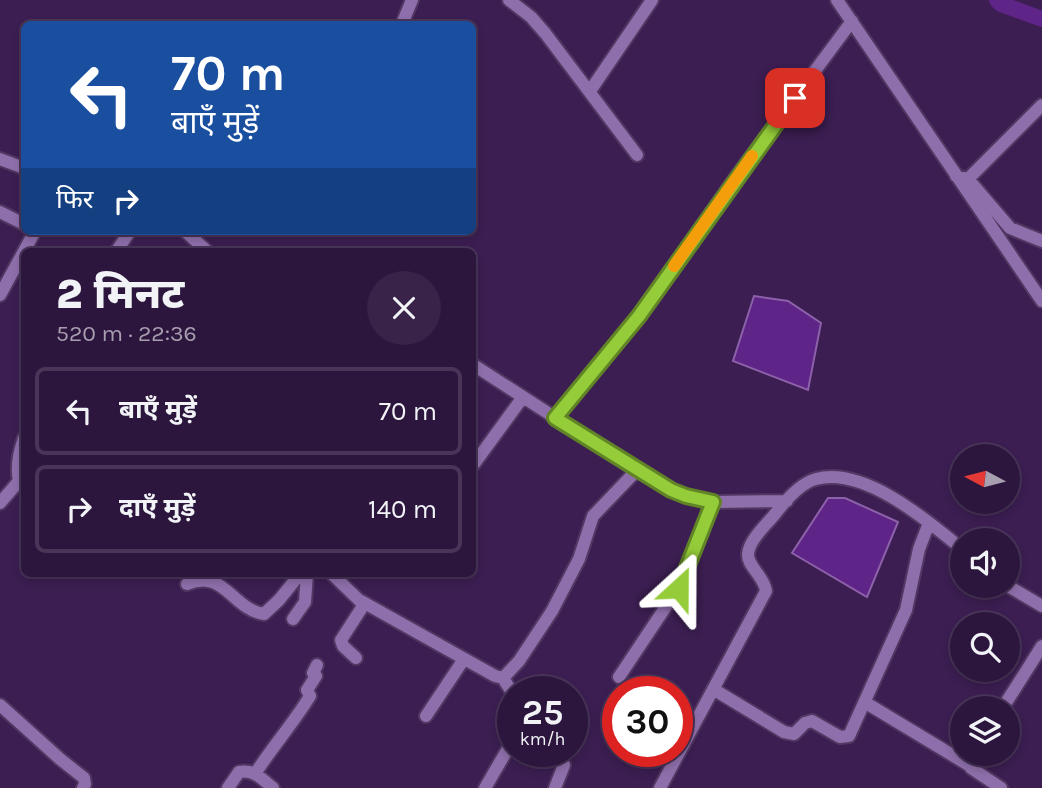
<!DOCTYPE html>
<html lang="hi">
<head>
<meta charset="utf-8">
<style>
  :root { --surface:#2d163e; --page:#392349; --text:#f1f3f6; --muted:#a79fb0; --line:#483558 }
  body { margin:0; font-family:Karla,"Noto Sans Devanagari",sans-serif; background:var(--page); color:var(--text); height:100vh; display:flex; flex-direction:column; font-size:26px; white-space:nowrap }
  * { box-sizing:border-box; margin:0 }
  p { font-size:23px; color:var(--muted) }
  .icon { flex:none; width:38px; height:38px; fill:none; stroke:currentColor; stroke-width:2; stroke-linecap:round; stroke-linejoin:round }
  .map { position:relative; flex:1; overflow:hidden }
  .drawer { position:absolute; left:21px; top:248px; width:455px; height:329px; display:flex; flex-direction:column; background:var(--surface); border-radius:10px; box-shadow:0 4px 10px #0003,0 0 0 2px var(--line) }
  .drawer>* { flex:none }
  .banner { position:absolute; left:21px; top:21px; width:455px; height:214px; border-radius:10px; box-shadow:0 4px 10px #0003,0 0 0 2px var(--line); background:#1a4fa0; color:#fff; overflow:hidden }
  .needle { width:46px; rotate:277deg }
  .buttons { position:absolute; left:950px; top:444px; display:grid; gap:14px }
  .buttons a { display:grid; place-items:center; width:70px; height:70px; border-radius:50%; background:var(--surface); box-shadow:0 4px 10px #0003,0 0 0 2px var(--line); font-size:35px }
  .speed { position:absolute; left:497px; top:676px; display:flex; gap:14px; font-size:35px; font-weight:700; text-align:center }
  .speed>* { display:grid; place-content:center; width:91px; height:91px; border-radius:50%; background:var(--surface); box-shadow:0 4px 10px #0003,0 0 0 2px var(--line); line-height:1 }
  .speed small { font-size:18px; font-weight:400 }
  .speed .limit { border:10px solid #d22; background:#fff; color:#111 }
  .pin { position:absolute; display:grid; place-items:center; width:60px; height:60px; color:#fff; margin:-30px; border-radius:14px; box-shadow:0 4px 10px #0006 }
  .me { position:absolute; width:77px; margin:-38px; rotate:24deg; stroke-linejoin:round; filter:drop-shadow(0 0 5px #0008) }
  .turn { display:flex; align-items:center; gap:24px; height:147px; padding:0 35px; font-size:32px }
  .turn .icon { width:91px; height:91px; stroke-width:2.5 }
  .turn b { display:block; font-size:49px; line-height:60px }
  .then { display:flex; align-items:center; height:66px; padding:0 35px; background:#0003; gap:14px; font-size:26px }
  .round { display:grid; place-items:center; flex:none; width:74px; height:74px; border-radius:37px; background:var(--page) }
  .overview { display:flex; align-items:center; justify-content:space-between; height:119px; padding:0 35px }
  h1 { font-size:42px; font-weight:800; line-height:52px }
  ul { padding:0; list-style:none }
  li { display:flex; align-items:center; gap:21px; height:88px; margin:0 14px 10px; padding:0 21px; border:4px solid var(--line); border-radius:10px }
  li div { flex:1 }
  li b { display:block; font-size:26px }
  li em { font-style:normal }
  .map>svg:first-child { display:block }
  .water { fill:#5f2487; stroke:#8c61aa; stroke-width:2 }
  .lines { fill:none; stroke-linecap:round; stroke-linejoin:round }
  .river { stroke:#5f2487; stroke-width:16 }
  .minor-casing { stroke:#513762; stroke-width:16 }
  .minor { stroke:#8f6fab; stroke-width:12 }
  .route-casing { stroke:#618526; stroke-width:18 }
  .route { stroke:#95cc3a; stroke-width:12 }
  .slow { stroke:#f59e0b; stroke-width:12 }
</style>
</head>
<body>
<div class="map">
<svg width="1042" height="788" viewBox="0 0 1042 788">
  <rect width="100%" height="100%" fill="#3c1e52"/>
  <path class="water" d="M754 296 788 301 821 323 808 390 733 361Z
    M828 498H845L898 522 867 597 792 553Z"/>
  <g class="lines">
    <path class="river" d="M997 0 1001 4 1042 19"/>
    <defs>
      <path id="minor" d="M509 0 531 17 545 33 637 155
        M837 0 1042 301
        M402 24 412 0
        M590 91 652 0
        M0 159 24 168
        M956 176 968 179 1042 105
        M968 179 1010 228 1042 241
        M0 212 24 224
        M185 231 208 252
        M116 252 130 231
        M0 295 35 231
        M472 364 633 468 678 493 713 502 787 501
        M555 418 639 316 736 177 852 21
        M474 464 523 397
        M0 503 19 481C16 467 19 452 24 438
        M332 574 363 604 361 609 341 640 343 646 356 658
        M187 584C224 568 232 609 264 614L279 600 300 574
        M1008 586 1042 606
        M361 601 495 676 503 678 519 661 552 611 579 559 593 516 637 470
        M293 619 305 602 307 574
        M619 677 683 581 713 502
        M503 678 513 694
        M713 689 784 732 794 734 805 723 812 721 840 737 849 736 906 610 919 549 929 523
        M866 703 967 764
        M0 705 60 759 84 778 85 784 83 788
        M1002 709 1042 646
        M426 716 464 659
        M969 754 967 760 971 768 1001 788
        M255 774C272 747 293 724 310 696L307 690 316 676 313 673 317 665
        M228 788 239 772C254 769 262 779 273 788
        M485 788 513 740
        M555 788 564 765
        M660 788 766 591C764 576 747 566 748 554 749 540 767 524 775 514 785 501 800 483 816 479 864 466 928 521 962 549"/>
    </defs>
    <use href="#minor" class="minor-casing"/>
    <use href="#minor" class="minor"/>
  </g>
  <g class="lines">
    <defs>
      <path id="route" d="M679 588 713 502 686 496 671 490 555 418 639 316 795 98"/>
    </defs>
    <use href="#route" class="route-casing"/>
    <use href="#route" class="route"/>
    <path class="slow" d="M674 266 752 156"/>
  </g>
</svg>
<div class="buttons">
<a><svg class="needle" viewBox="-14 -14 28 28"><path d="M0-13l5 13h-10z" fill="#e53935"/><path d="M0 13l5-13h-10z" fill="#a79fb0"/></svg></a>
<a><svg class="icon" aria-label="sound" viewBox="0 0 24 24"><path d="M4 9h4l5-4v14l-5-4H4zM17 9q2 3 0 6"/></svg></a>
<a><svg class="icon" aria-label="search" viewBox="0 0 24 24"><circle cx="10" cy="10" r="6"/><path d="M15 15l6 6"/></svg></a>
<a><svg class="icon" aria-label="layers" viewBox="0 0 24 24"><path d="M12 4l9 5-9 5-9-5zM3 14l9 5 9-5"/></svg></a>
</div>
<div class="speed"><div>25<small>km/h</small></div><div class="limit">30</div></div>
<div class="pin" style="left:795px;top:98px;background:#d93025"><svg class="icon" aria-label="arrive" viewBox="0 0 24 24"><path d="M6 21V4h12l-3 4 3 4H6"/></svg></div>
<svg class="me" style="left:679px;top:588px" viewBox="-20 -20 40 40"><path d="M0-17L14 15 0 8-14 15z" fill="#95cc3a" stroke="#fff" stroke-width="4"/></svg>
<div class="banner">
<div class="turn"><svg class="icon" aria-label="left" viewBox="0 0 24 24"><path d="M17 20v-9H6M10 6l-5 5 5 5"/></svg><div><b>70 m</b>बाएँ मुड़ें</div></div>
<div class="then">फिर<svg class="icon" aria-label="right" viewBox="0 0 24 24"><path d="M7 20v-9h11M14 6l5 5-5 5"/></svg></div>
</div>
<section class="drawer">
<div class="overview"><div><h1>2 मिनट</h1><p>520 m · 22:36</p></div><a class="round"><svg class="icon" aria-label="close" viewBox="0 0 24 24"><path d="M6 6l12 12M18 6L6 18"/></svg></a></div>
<ul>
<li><svg class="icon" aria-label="left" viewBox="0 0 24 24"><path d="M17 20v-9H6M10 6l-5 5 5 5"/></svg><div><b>बाएँ मुड़ें</b></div><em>70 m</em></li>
<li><svg class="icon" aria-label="right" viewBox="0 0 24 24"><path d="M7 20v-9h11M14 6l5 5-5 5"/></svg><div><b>दाएँ मुड़ें</b></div><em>140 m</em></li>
</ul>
</section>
</div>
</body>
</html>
